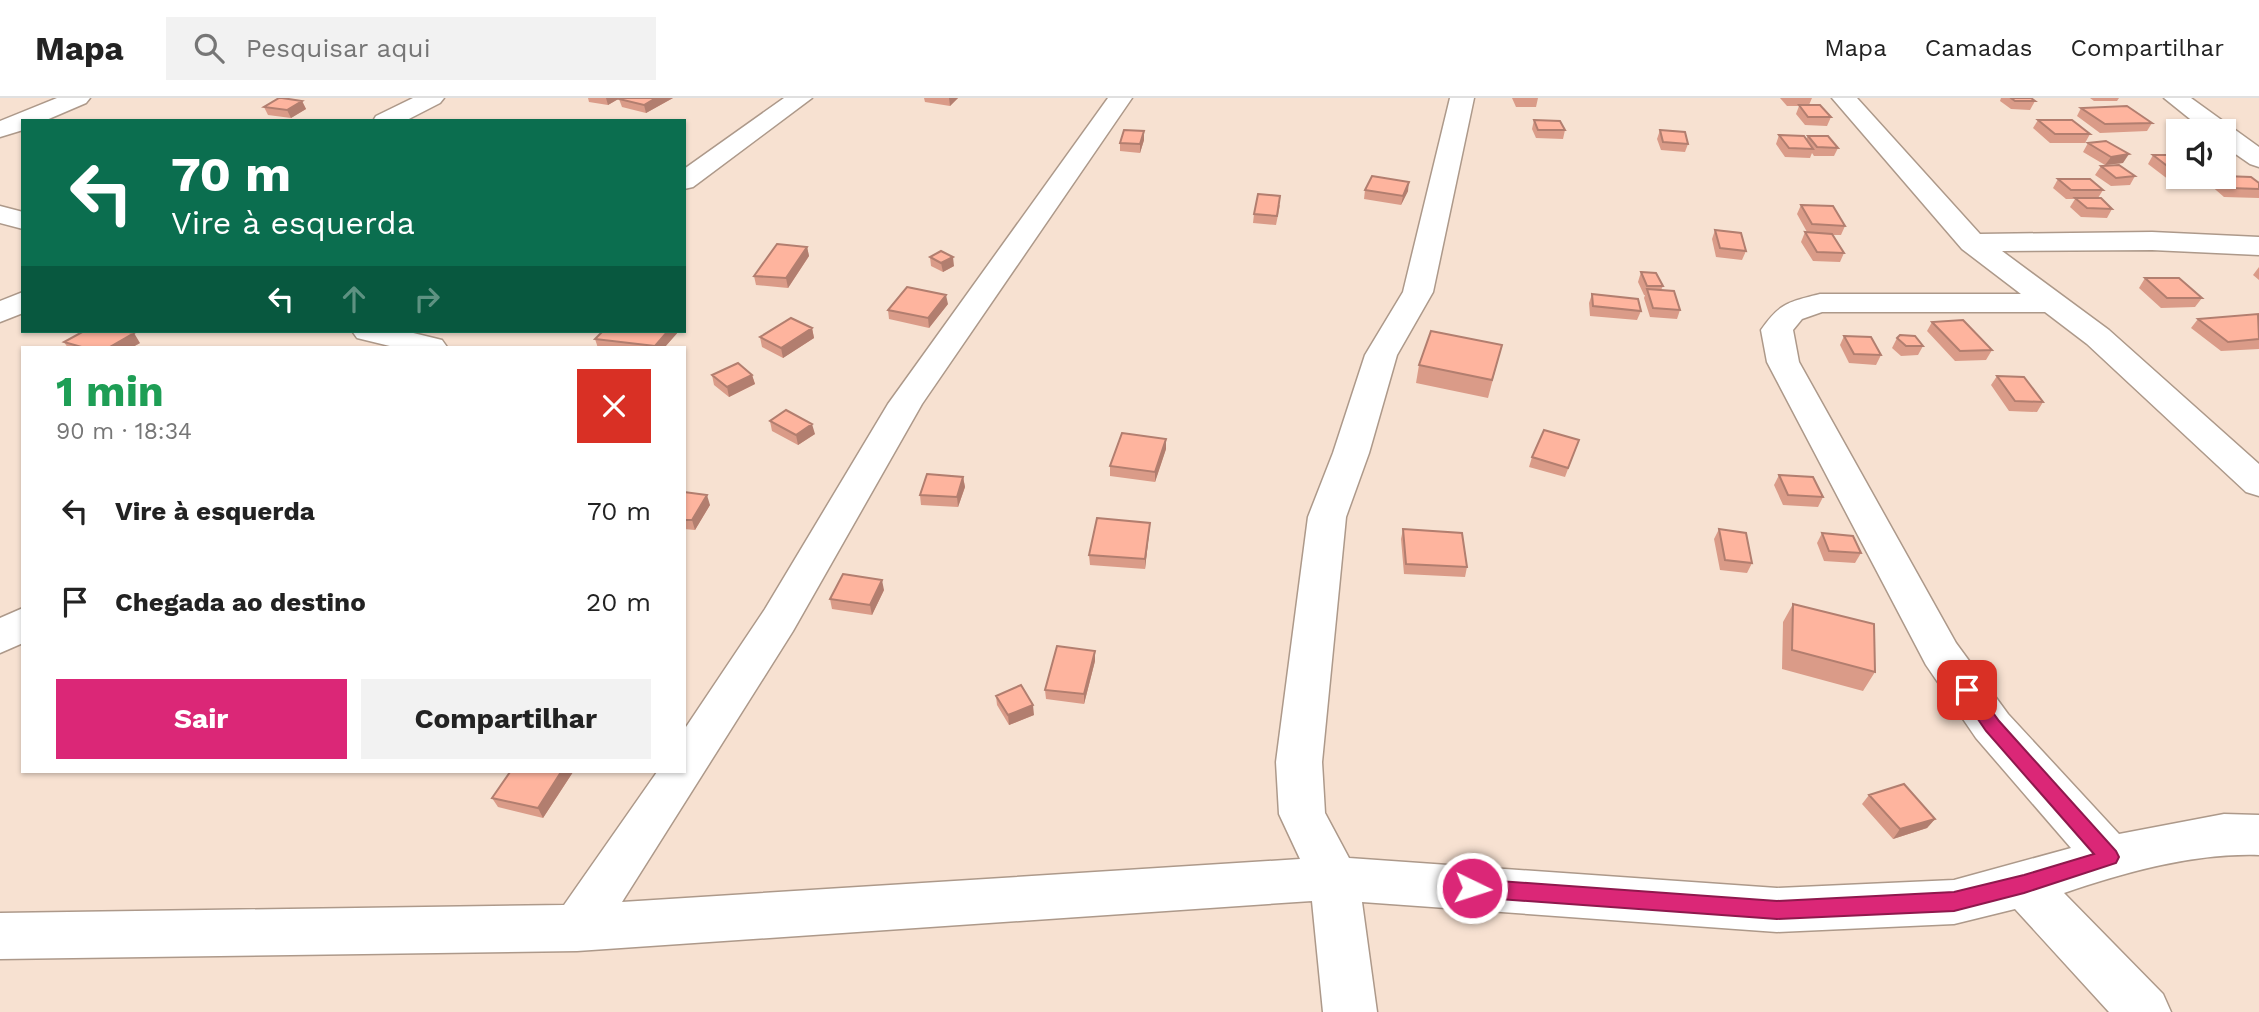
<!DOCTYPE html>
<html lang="pt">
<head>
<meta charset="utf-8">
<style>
  :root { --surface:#fff; --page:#f2f2f2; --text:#222; --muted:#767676; --line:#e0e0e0; --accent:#db2777 }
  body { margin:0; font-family:"Work Sans",sans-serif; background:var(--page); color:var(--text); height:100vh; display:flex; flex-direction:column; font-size:26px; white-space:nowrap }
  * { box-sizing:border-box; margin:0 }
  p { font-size:23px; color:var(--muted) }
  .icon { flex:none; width:38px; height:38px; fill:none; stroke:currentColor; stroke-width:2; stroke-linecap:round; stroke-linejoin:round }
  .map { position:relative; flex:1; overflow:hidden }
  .drawer { position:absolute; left:21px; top:248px; width:665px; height:427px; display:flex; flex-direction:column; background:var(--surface); border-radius:0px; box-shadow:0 2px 5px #0004 }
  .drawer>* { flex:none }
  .top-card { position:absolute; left:21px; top:21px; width:665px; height:214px; border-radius:0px; box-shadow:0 2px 5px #0004; background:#0b6e4f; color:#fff; overflow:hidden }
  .buttons { position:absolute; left:2166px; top:21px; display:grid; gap:14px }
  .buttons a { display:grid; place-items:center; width:70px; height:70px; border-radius:0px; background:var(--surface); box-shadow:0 2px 5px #0004; font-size:35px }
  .pin { position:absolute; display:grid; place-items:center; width:60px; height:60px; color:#fff; margin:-30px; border-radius:14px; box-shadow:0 4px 10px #0006 }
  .me { position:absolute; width:77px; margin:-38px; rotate:94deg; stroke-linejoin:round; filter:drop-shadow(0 0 5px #0008) }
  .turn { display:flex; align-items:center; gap:24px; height:147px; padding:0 35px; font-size:32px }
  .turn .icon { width:91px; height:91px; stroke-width:2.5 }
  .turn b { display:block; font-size:49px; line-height:60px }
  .lanes { display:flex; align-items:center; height:66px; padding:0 35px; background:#0003; justify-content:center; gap:35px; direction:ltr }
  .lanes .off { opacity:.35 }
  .round { display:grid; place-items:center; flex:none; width:74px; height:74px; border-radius:0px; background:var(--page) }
  .headline { display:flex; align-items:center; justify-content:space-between; height:119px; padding:0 35px }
  h1 { font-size:42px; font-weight:700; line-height:52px; color:#1e9e55 }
  .action { display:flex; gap:14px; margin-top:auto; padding:14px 35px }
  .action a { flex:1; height:80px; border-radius:0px; background:var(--accent); color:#fff; font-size:28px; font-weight:700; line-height:80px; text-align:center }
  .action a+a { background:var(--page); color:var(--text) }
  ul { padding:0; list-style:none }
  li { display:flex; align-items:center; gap:21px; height:91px; padding:0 35px }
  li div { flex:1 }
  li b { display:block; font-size:26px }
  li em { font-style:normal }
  header { display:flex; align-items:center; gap:42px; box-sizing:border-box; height:98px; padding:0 35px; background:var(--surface); border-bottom:2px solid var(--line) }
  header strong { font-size:33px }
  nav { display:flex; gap:38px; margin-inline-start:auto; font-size:24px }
  .search { width:490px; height:63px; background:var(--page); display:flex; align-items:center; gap:18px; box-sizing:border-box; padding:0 24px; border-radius:0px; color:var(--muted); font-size:26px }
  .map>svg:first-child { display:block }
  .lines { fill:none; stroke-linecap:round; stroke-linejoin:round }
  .street-casing { stroke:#ad998a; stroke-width:3 }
  .street { fill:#fff; fill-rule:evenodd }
  .wall { fill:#da9b88 }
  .shaded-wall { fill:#b27e6f }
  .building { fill:#feb49e; stroke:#b27e6f; stroke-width:2 }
  .route { fill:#db2777; stroke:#8e194d; stroke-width:2 }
</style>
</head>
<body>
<header>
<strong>Mapa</strong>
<div class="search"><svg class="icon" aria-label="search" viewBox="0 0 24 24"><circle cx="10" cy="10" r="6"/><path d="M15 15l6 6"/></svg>Pesquisar aqui</div>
<nav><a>Mapa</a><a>Camadas</a><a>Compartilhar</a></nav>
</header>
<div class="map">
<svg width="2259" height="914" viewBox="0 0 2259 914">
  <rect width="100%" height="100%" fill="#f7e1d1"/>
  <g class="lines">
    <defs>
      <path id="street" d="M57 0H90L86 5 44 23H23V32L0 39V23Z
        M413 0H444L440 5 405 23H373L376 18Z
        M784 0H812L693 89 684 91V71Z
        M1108 0H1132L922 306 793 533 622 804 1300 761 1279 716 1276 664 1308 419 1333 355 1365 257 1403 194 1450 0H1474L1433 194 1397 257 1369 355 1346 419 1322 664 1325 715 1349 760 1777 790 1954 782 2071 750 1976 640 1926 567 1767 264 1761 232C1780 205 1788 204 1820 196H2021L1962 151 1832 0H1857L1980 136 2152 134 2259 139V157L2152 152 2002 153 2109 232 2259 366V398L2246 394 2087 246 2045 214H1822L1802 221 1793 232 1799 264 1956 545 2008 616 2119 736 2224 716 2259 717V757C2194 755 2126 774 2064 795L2163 896 2171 914H2109L2015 811 1954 826 1777 834 1362 804 1377 914H1323L1312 803 577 853 0 861V815L564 807 657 674H684V632L765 511 888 306Z
        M2164 0H2191L2259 49V69L2250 66 2224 48V33H2205Z
        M0 108 23 114V131L0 125Z
        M23 194V215L0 224V203Z
        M352 233H405L442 242 447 249 398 250 357 240Z
        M23 510V545L0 555V520Z"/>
    </defs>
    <use href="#street" class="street-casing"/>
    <use href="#street" class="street"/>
  </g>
  <path class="wall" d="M588 0H620L608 7 589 4Z
    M621 0H673L646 15 622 9 619 1Z
    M924 0H958L950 8 925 4Z
    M1512 0H1538L1536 9H1516Z
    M1780 0H1812L1809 7 1831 19 1827 28 1805 27 1796 16 1799 8H1787Z
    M2001 0H2031L2035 3 2030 12 2011 11 2000 3Z
    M2090 0H2119L2117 3H2094Z
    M302 3 306 11 291 20 268 17 264 9Z
    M2081 10 2152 25 2147 33 2100 35 2077 18Z
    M1534 22 1565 32 1563 41 1536 40 1532 31Z
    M2038 22 2090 36 2085 45H2050L2033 30Z
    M1660 32 1688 46 1685 54 1661 52 1657 41Z
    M1144 33V42L1140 55 1120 53V45Z
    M1779 37 1806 41 1808 38 1838 50 1834 58H1814L1812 55 1810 60 1785 59 1776 46Z
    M2088 45 2123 65 2105 67 2083 54Z
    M2153 57H2179V79H2201L2198 82H2169L2148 66Z
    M2101 68 2135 78 2130 87 2111 88 2095 77Z
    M2214 79H2224L2259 85V100L2224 99 2209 86Z
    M2058 81 2103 92 2098 100 2112 111 2107 120 2081 119 2070 109 2075 101H2066L2053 90Z
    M1365 92 1408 93 1401 107 1364 101Z
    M1280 107 1276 127 1253 125 1254 116Z
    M1801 107 1845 128 1841 137H1833L1844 155 1840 164 1813 163 1801 144 1805 134H1807L1797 116Z
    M1715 132 1746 153 1742 162 1716 159 1712 141Z
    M807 149 809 158 788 190 756 187 754 178Z
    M930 159 954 168 943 174 931 168Z
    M2259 169V182L2253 177Z
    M1641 174 1663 188 1661 192 1680 212 1677 221 1650 219 1644 200 1645 197H1644L1638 184Z
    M2145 180 2202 200 2195 209 2161 210 2139 190Z
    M1592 196 1641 213 1637 222 1590 218 1589 205Z
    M948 206 929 230 889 221 888 212Z
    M2259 217V251L2221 253 2191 230 2198 221Z
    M1932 224 1992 252 1986 262 1955 263 1927 233Z
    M812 230 814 240 783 260 762 249 760 239Z
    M603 233H679L664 250H598L595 241Z
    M1844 238 1881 257 1876 267 1849 265 1840 247Z
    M1897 240 1923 248 1918 257 1901 258 1892 250Z
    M64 244 140 245 131 250H68Z
    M1502 247 1488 300 1416 285 1419 267Z
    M712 277H752L755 286 729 299 714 287Z
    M1997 278 2043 304 2037 314 2009 313 1991 287Z
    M770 323 815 336 798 347 772 333Z
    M1579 342 1565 379 1529 369 1532 359Z
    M1166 351 1155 384 1110 378V368Z
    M1779 377 1823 399 1818 409 1783 407 1774 387Z
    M963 379 965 389 958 409 921 407 920 397Z
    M684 394 710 407 695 432 684 431Z
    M1150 425 1149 435 1145 471 1090 467 1089 457Z
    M1403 431 1467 469 1465 479 1404 476 1401 441Z
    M1719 431 1752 465 1747 475 1720 472 1714 441Z
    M1822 435 1861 455 1855 465 1824 463 1817 445Z
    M884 492 872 517 832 511 830 501Z
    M1793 506 1875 574 1863 593 1782 571 1783 524Z
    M1095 553V563L1084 606 1046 601 1045 592Z
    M996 598 1034 617 1009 627 997 607Z
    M510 674H573L543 720 498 709 492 700Z
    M1869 697 1935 721 1927 730 1893 741 1862 706Z"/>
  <path class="shaded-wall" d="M606 0H620L608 7Z
    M656 0H673L646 15 644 7Z
    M949 0H958L950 8Z
    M302 3 306 11 291 20 287 12Z
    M1144 33V42L1140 55V46Z
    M2129 56 2123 65 2105 67 2111 59Z
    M1409 84 1408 93 1401 107 1403 98Z
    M807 149 809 158 788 190 786 180Z
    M953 159 954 168 943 174 941 165Z
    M946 197 948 206 929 230 928 220Z
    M812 230 814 240 783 260 781 250Z
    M668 233H679L664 250H655V248Z
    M134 235 140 245 131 250H108Z
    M752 277 755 286 729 299 727 289Z
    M812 326 815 336 798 347 796 337Z
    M1166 341V351L1155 384V374Z
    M963 379 965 389 958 409 957 399Z
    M707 397 710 407 695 432 692 422Z
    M1150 425 1149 435 1145 471V461Z
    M882 482 884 492 872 517 870 507Z
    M1095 553V563L1084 606V596Z
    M1033 607 1034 617 1009 627 1008 617Z
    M561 674H573L543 720 538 710Z
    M1935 721 1927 730 1893 741 1900 731Z"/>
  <path class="building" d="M279 0H282L302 3 287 12 264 9Z
    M621 0H656L644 7 619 1Z
    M2011 0H2031L2035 3H2015Z
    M1799 7H1820L1831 19H1808Z
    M2127 8 2152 25 2105 26 2081 10Z
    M1534 22 1560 23 1565 32H1538Z
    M2038 22H2072L2090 36H2055Z
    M1124 32 1144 33 1140 46 1120 45Z
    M1660 32 1685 34 1688 46 1663 44Z
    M1779 37 1804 38 1813 51 1789 50Z
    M1808 38H1828L1838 50 1817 49Z
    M2106 43 2129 56 2111 59 2088 45Z
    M2153 57H2179V74H2175Z
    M2119 67 2135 78 2116 80 2101 68Z
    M1372 78 1409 84 1403 98 1365 92Z
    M2224 78 2251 79 2259 85V91L2230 90 2217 79H2224Z
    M2058 81H2090L2103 92H2071Z
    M1258 96 1280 98 1277 118 1254 116Z
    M2075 100H2101L2112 111 2087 110Z
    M1801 107 1833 108 1845 128 1812 126Z
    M1715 132 1741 135 1746 153 1720 150Z
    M1805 134 1832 136 1844 155 1817 154Z
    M777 146 807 149 786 180 754 178Z
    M941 153 953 159 941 165 930 159Z
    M1641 174 1656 175 1663 188H1647Z
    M2145 180H2179L2202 200H2167Z
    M907 189 946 197 928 220 888 212Z
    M1647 191 1674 193 1680 212 1653 210Z
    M1592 196 1638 201 1641 213 1593 208Z
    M2258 216 2259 241 2228 244 2198 221Z
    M791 220 812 230 781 250 760 239Z
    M1963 222 1992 252 1960 253 1932 224Z
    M84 233H124L134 235 108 250H85L64 244Z
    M603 233H668L655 248 595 241Z
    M1431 233 1502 247 1492 282 1419 267Z
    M1900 237 1915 238 1923 248H1906L1897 240Z
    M1844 238 1871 239 1881 257 1854 256Z
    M738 265 752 277 727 289 712 277Z
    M1997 278 2024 279 2043 304 2015 303Z
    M786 312 812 326 796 337 770 323Z
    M1544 332 1579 342 1568 370 1532 359Z
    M1122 335 1166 341 1155 374 1110 368Z
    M927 376 963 379 957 399 920 397Z
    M1779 377 1813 379 1823 399 1788 397Z
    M684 394 707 397 692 422H684Z
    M1097 420 1150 425 1145 461 1089 457Z
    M1403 431 1462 435 1467 469 1406 466Z
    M1719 431 1746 435 1752 465 1725 462Z
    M1822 435 1853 438 1861 455 1829 453Z
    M843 476 882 482 870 507 830 501Z
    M1793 506 1874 526 1875 574 1792 552Z
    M1057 548 1095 553 1084 596 1045 592Z
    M1021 587 1033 607 1008 617 996 598Z
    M510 674H561L538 710 492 700Z
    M1904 686 1935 721 1900 731 1869 697Z"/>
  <path class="route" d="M1967 585 1973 587 1999 623 2116 753 2119 759 2116 765 2024 795 1954 813 1777 821 1472 799 1465 796 1462 790 1465 784 1472 781 1777 803 1954 794 2024 777 2094 756 1986 633 1958 592Z"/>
</svg>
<div class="buttons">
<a><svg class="icon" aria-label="sound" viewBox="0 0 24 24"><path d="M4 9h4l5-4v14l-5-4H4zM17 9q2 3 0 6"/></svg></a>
</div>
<div class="pin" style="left:1967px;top:592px;background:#d93025"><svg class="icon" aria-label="arrive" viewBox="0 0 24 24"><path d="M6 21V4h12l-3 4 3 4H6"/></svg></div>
<svg class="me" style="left:1472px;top:790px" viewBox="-20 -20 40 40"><circle r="17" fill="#db2777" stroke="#fff" stroke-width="3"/><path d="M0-11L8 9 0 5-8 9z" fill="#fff"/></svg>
<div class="top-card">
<div class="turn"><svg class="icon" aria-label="left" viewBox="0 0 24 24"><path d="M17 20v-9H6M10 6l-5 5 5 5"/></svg><div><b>70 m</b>Vire à esquerda</div></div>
<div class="lanes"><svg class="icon" aria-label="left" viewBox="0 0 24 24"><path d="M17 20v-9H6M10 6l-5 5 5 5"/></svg><svg class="icon off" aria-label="ahead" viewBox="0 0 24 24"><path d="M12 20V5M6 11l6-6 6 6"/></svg><svg class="icon off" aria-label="right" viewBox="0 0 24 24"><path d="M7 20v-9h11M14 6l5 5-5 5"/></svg></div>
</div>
<section class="drawer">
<div class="headline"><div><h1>1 min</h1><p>90 m · 18:34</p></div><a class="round" style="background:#d93025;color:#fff"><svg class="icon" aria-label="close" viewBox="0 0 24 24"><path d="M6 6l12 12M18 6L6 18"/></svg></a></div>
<ul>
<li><svg class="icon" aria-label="left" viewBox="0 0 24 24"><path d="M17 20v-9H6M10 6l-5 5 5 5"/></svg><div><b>Vire à esquerda</b></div><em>70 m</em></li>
<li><svg class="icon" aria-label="arrive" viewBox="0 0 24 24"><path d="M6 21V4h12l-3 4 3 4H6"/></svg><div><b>Chegada ao destino</b></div><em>20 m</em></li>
</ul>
<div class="action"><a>Sair</a><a>Compartilhar</a></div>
</section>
</div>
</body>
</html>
